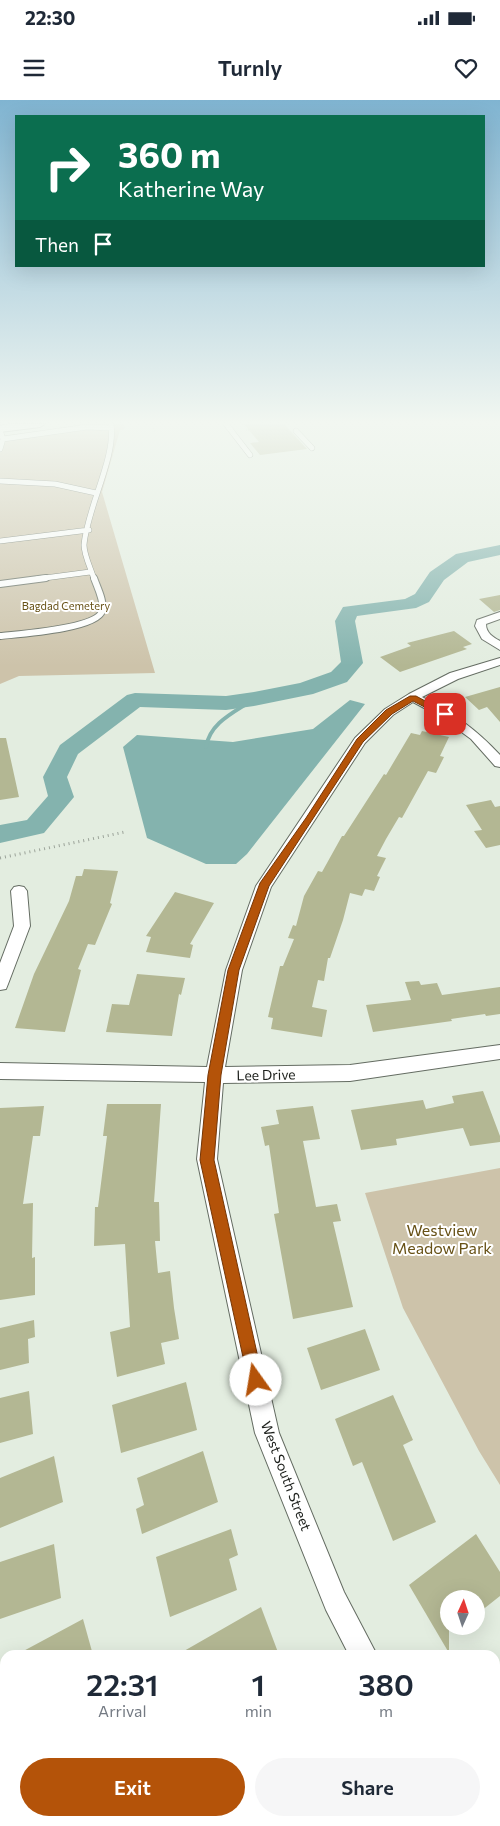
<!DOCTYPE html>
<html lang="en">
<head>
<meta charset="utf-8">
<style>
  :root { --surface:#fff; --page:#f6f6f7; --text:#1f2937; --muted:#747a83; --accent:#b45309 }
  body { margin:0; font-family:Commissioner,sans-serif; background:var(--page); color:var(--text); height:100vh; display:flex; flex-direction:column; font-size:19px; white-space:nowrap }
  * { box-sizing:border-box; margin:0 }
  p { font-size:16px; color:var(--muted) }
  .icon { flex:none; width:28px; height:28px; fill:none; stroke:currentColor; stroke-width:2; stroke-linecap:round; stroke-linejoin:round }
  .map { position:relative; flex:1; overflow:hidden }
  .details { position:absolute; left:0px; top:1550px; width:500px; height:176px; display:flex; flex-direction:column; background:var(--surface); border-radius:15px 15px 0 0; box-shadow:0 5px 20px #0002 }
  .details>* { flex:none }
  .banner { position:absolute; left:15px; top:15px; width:470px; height:152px; border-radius:0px; box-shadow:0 5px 20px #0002; background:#0b6e4f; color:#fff; overflow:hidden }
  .needle { width:32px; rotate:3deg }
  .controls { position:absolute; left:440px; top:1490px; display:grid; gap:10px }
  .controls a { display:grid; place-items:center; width:45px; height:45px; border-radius:50%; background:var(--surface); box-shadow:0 5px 20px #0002; font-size:25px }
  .pin { position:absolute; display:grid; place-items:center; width:42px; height:42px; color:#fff; margin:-21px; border-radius:10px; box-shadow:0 2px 8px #0006 }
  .me { position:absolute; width:55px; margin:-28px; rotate:347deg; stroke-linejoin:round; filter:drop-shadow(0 0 4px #0008) }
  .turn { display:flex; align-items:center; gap:18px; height:105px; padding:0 20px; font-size:22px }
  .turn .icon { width:65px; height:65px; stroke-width:2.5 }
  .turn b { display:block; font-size:35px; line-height:42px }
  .then { display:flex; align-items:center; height:48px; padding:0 20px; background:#0003; gap:10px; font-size:19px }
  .eta { display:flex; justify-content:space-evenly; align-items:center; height:85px; text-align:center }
  .eta b { font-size:30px; font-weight:600; line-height:35px }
  .action { display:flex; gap:10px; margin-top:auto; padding:10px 20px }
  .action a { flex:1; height:58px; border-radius:30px; background:var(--accent); color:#fff; font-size:20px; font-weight:600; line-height:58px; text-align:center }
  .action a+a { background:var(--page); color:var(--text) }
  .status { display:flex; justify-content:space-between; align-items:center; height:35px; padding:0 25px; background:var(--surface); direction:ltr }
  .status svg { height:14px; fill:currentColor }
  header { display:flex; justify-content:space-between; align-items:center; height:65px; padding:0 20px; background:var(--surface); font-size:22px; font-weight:600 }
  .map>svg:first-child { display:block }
  .green { fill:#cdc3aa }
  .water { fill:#84b3ae }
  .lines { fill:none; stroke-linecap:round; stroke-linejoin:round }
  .stream { stroke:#84b3ae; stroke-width:4 }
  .river { fill:#84b3ae; fill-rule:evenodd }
  .building { fill:#b3b793 }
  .lane-far1-casing { stroke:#646c62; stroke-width:6 }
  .lane-casing { stroke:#646c62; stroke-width:8 }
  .street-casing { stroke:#646c62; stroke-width:2 }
  .secondary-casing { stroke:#646c62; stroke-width:2 }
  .path-far1 { stroke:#9ca49a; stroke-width:2; stroke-dasharray:0.5 2; stroke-linecap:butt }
  .path { stroke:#9ca49a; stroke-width:3; stroke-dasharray:1 4; stroke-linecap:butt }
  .lane-far1 { stroke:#fff; stroke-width:5 }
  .lane { stroke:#fff; stroke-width:6 }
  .street { fill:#fff; fill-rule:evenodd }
  .secondary { fill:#fff; fill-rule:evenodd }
  .route { fill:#b45309; stroke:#753606 }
  .labels { text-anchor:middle; stroke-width:4; stroke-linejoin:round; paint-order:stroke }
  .far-park-label { font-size:11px; fill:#675116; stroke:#fff }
  .street-label { font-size:14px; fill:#1e211d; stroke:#fff }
  .near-park-label { font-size:16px; fill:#675116; stroke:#fff }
</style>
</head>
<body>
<div class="status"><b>22:30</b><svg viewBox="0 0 49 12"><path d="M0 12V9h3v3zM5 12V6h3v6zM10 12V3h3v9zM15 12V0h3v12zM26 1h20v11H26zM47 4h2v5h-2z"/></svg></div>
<header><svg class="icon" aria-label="menu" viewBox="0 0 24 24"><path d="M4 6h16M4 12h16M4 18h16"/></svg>Turnly<svg class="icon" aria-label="heart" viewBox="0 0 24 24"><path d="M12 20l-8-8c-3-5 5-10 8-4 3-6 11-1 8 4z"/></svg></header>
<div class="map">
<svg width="500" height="1726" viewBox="0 0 500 1726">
  <rect width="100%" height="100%" fill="#e3ede0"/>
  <path class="green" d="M99 324H124L125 327 124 329 120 330 102 392 155 573 19 576 0 584V336Z
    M500 1068V1385L479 1351 403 1208 365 1093Z"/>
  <path class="water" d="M350 600 365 604 247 754 236 764H206L147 738 123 647 137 635 233 642 313 629Z"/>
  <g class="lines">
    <path class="stream" d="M206 647C210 622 235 612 254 599"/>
    <path class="river" d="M500 445V455L468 462 444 480 429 502 416 508 357 516 355 521 363 563 347 582 313 594 254 606 226 610 140 607 78 654 67 677 74 697 44 733 0 743V725L27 720 48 696 43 677 60 645 127 595 135 593 226 596 254 592 300 583 331 572 341 562 335 521 343 507 405 499 415 494 430 472 456 454Z"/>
  </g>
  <path class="building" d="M244 324H284L307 349 260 355 250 343 259 342Z
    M500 495V510L494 512 479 499Z
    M454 531 472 544 463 547 467 549 400 572 380 557 411 546 407 543Z
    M500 587V622L487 607 479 610 465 597Z
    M422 631 449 637 440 656 444 657 436 673 428 671 402 718 399 717 386 739 377 756 386 758 377 776 380 777 374 791 365 789 362 796 350 793 343 820 330 858H328L324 881 318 880 312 907 327 910 322 937 271 929 273 918 268 917 280 866H283L294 839 288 838 293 825 296 826 304 796 318 771 322 772 342 736H344L384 674 386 675 411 633 420 635Z
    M0 638H6L19 697 0 700Z
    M491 700 495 707 500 706V745L486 748 474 731 482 730 466 705Z
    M84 769 118 771 110 803 112 804 95 845 88 844 78 869 81 870 65 932 15 928 34 874 69 801 76 776H82Z
    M175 792 214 803 190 844 193 845 190 858 146 852 151 837 146 836Z
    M137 874 185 878 181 895 179 894 172 936 106 932 112 904 129 905Z
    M419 881 421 885 437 883 442 895 500 887V914L486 916 485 914 451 919 452 921 373 932 366 905 411 900 405 882Z
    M483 991 500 1036V1042L470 1046 463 1028 396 1039 397 1045 361 1050 351 1010 423 1000 426 1009 454 1003 452 996Z
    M107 1004H161L154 1102H159L160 1141H155L158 1173 170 1171 174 1208 179 1239 161 1243 165 1264 117 1277 110 1232 130 1227 125 1144 94 1146 95 1107H98L107 1036H103Z
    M44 1006 40 1036H33L23 1104 33 1103 32 1158 35 1157V1195L0 1200V1008Z
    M313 1006 320 1039 303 1041 316 1107 337 1104 341 1121 333 1122 353 1207 293 1219 274 1114 279 1113 269 1045 265 1046 261 1027 279 1024 276 1010Z
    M34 1220 35 1237 28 1239 29 1263 0 1270V1228Z
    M365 1229 380 1270 321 1290 307 1248Z
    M186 1282 197 1330 121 1353 112 1305Z
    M29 1291 33 1334 0 1343V1298Z
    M393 1295 413 1340 403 1345 436 1422 393 1441 362 1362 353 1366 335 1319Z
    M203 1351 218 1402 142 1434 136 1409 144 1405 137 1378Z
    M54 1356 63 1402 0 1428V1378Z
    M231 1429 238 1455 229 1459 237 1490 170 1517 156 1457Z
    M476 1434 500 1472V1496L476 1515V1499H449V1553L409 1485Z
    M54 1444 61 1498 0 1519V1462Z
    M261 1507 279 1555H177Z
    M83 1519 93 1555H16Z"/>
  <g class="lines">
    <defs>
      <path id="lane-far1" d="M226 324 250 355
        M0 330 3 339 0 349
        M296 331 312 348
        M3 339 87 327 111 328
        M0 381 55 384 96 393
        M0 441 89 430
        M37 479 90 472
        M94 479C91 469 84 455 84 445 87 408 116 358 111 324"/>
      <path id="lane" d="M0 484 46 478
        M0 536C18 534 97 529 102 511 105 502 97 487 94 478"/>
      <path id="street" d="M500 512V519L486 524C486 533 493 537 500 541V550L482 539 475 526 477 520Z
        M500 558V565L458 579 422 597C453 613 476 629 500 655V667L495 666 471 639 441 617 413 602 393 615 365 643 271 787 242 870 225 967 350 965 500 945V959L350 981 223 983 217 1059 279 1333 344 1492 377 1555H349L326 1510 255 1333 197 1059 205 982 0 979V963L207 967 226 870 256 786 355 638 385 609 409 594 450 573Z
        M19 786 24 787 27 791 30 826 8 884 6 889 0 890V863L14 826 11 791 14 787Z
        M433 1721H463L465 1726H435Z"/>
      <path id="secondary" d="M8 324H45L40 327 0 332V326Z"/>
    </defs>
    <use href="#lane-far1" class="lane-far1-casing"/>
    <use href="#lane" class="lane-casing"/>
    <use href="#street" class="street-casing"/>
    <use href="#secondary" class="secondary-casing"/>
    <path class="path-far1" d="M151 324 155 332
      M279 326 280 328
      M270 327 272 329
      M261 328 263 330
      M246 330 255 329 257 331
      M267 335 272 340"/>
    <path class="path" d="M0 758 125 732"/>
    <use href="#lane-far1" class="lane-far1"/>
    <use href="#lane" class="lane"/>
    <use href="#street" class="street"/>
    <use href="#secondary" class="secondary"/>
  </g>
  <linearGradient id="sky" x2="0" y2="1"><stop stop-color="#80b4d1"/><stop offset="0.57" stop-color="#f2f7f1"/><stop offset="1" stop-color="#f2f7f1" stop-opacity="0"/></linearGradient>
  <rect width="500" height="566" fill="url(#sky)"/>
  <path class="route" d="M410 596H416L449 614 442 616 413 601 392 614 363 642 269 786 239 870 221 975 214 1060 263 1280 261 1286 256 1288 250 1286 248 1280 200 1060 208 975 228 870 260 783 306 718 357 639 386 610Z"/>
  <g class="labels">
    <g class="far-park-label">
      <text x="66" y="510">Bagdad Cemetery</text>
    </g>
    <g class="street-label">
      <text transform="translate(266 975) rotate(-1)" y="5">Lee Drive</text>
      <text transform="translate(286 1376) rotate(69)" y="5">West South Street</text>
    </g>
    <g class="near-park-label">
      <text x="442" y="1136">Westview<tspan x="442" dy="18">Meadow Park</tspan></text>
    </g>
  </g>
</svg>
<div class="controls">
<a><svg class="needle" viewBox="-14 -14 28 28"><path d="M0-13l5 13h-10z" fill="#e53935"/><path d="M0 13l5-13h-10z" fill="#747a83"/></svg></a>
</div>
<div class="pin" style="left:445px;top:614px;background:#d93025"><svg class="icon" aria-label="arrive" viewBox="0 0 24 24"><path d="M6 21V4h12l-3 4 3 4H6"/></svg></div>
<svg class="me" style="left:256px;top:1280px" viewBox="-20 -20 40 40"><circle r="19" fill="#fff"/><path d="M0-13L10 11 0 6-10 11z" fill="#b45309"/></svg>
<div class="banner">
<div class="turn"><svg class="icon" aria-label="right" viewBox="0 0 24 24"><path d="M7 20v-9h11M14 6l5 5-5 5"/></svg><div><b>360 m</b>Katherine Way</div></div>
<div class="then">Then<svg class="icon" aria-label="arrive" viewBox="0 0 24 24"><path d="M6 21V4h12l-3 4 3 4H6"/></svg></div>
</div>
<section class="details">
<div class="eta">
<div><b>22:31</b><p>Arrival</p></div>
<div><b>1</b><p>min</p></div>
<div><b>380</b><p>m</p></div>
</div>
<div class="action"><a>Exit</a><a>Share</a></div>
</section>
</div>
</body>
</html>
